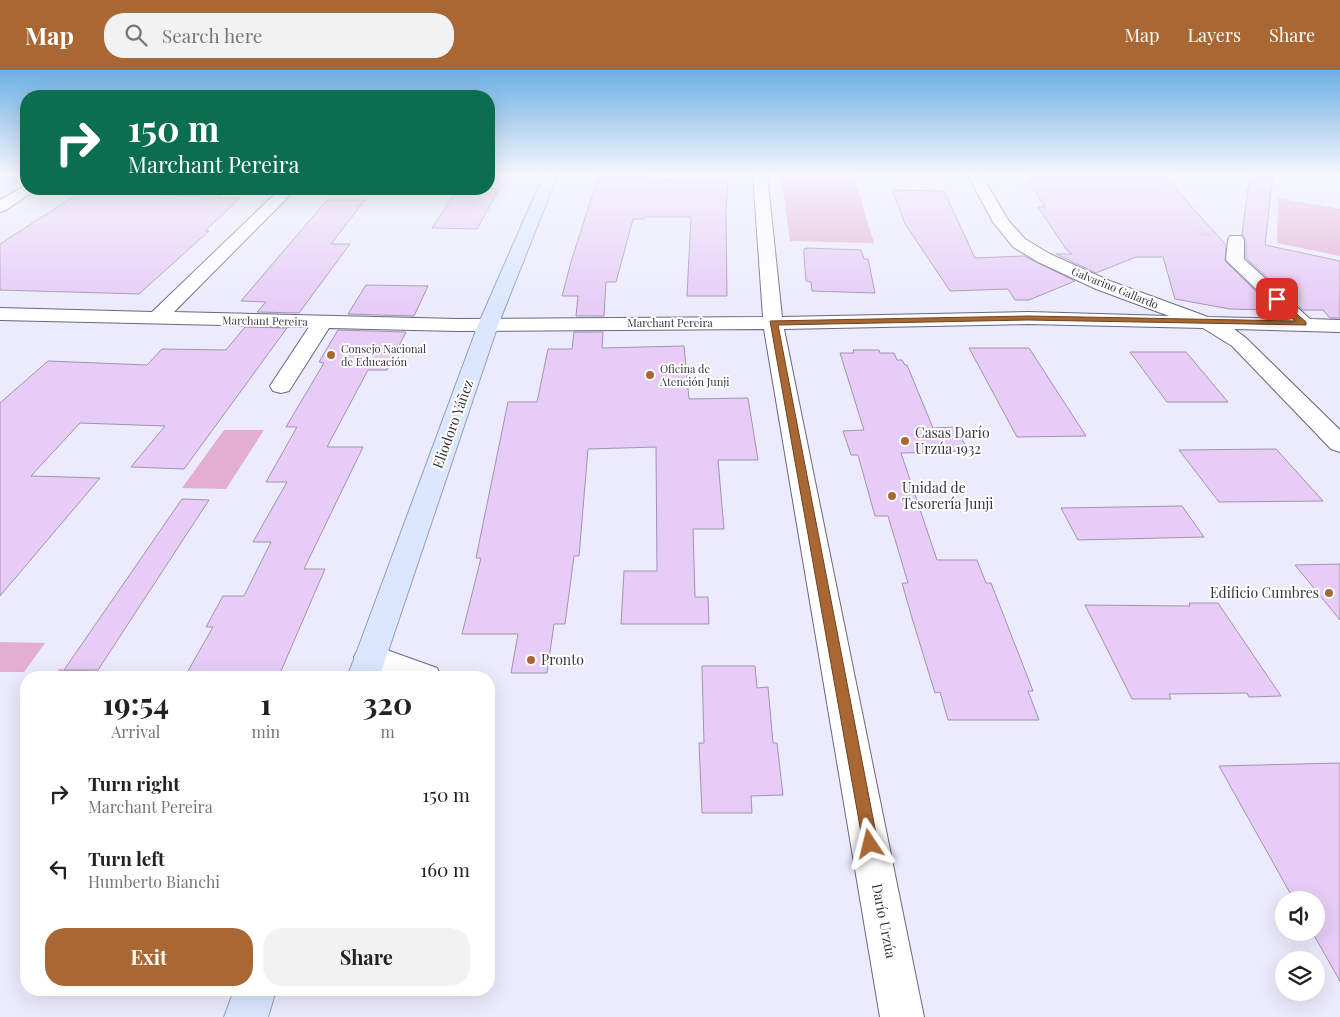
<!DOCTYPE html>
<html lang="en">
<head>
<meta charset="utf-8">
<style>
  :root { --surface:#fff; --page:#f2f2f2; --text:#222; --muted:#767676; --accent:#a96734 }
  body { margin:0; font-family:"Playfair Display",serif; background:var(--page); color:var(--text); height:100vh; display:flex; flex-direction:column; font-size:19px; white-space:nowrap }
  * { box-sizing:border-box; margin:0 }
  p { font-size:16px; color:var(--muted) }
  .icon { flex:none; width:28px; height:28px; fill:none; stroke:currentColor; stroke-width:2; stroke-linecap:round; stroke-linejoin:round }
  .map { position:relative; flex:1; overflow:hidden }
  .details { position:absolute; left:20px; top:601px; width:475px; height:325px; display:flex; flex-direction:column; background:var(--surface); border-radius:20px; box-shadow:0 5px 20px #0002 }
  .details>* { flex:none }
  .top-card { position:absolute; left:20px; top:20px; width:475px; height:105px; border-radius:20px; box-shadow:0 5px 20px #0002; background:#0b6e4f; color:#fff; overflow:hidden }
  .buttons { position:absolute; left:1275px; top:821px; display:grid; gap:10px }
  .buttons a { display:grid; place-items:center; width:50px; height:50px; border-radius:50%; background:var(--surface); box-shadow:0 5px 20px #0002; font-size:25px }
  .pin { position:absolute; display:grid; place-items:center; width:42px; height:42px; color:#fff; margin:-21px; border-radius:10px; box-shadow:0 2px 8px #0006 }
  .me { position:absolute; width:55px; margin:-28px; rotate:350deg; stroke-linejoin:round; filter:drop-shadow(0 0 4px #0008) }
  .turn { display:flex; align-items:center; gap:18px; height:105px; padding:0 25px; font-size:22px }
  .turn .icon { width:65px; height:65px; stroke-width:2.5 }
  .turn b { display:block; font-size:35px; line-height:42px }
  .eta { display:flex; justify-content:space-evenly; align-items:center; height:85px; text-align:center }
  .eta b { font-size:30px; font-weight:700; line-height:35px }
  .primary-button { display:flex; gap:10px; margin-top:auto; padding:10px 25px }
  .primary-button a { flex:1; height:58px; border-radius:20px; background:var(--accent); color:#fff; font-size:20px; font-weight:700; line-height:58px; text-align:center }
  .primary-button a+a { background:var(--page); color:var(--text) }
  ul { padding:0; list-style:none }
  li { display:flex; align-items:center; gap:15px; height:75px; padding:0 25px }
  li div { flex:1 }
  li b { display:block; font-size:19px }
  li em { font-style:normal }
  header { display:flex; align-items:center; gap:30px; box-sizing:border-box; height:70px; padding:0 25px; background:var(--accent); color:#fff }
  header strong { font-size:24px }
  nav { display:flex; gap:28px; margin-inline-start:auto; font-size:18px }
  .search { width:350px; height:45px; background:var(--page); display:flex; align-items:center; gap:12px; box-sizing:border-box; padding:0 18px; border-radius:20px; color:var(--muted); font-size:19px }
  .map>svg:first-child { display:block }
  .green { fill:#e4aed3 }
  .building { fill:#e6ccf6; stroke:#a393ad }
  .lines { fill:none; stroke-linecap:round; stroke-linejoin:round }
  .minor-casing { stroke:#696782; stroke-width:2 }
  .major-casing { stroke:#909ebb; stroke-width:2 }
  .path { stroke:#9b9baa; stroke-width:2; stroke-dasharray:0.5 2.5; stroke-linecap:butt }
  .minor { fill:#fff; fill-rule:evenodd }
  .major { fill:#dae7fe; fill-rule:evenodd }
  .route { fill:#a96734; stroke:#6e4322 }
  .poi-dot { fill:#a96734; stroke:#fff; stroke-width:2 }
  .labels { text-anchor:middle; stroke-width:4; stroke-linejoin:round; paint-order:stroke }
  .far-street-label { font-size:11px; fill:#363541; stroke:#fff }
  .far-poi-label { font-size:11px; fill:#363541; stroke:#fff; text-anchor:start }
  .street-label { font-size:14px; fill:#363541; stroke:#fff }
  .poi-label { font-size:14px; fill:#363541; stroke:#fff; text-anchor:start }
</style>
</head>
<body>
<header>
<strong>Map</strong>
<div class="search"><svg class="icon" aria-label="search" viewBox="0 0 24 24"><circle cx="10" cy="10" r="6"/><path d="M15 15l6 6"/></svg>Search here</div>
<nav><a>Map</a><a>Layers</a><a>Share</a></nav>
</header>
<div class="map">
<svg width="1340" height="947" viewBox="0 0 1340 947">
  <rect width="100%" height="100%" fill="#ebebfd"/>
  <path class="green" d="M781 104H853L874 173 790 171Z
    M1278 128 1340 139V186L1277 173Z
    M224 360H264L226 419 182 418Z
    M0 572 45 573 24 602H0Z
    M59 599 108 601 104 607 53 608Z"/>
  <path class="building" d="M599 104H644L643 109 728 111 726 143 727 226H687L691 147H645L644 149H633L616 212H606L604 246H576L578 226H562L571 192Z
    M1028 104 1164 106 1226 175 1225 191 1275 240 1230 239 1175 229 1163 187H1136L1096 203 1056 184H1072L1066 179 1038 137H1045L1029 112H1033Z
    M1250 104H1273L1265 175 1340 191V248H1330L1323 240H1303L1246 188V170L1242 164Z
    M458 119H499L477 159 432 158Z
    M892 120 944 121 975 188 1024 186 1075 211 1029 230H1015L1008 219 950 221 905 154Z
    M81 122 222 127 220 128H240L205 161H209L139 224 0 220V174Z
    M327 130H365L331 174H350L299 243 257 242 266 232 241 231Z
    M807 178 861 180 864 189H868L875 223 812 221 811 212 806 211 804 186V179Z
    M366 215 428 216 414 246 348 244Z
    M245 257 287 258 184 399 131 397 165 356 80 353 31 406 100 408 0 526V333L48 291 147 295 162 279 226 280Z
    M338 260 406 262 387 300H368L327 377H363L304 499H325L278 608H184L213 557H206L223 526H244L271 472H253L287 412H266L297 357H286L324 293 319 292Z
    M574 262H603L602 278 684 276 689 329 748 328 758 390H718L724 459H693L695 527H708L709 554H621L624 501H657L656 377 588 379 579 486H574L565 554H554L547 603H511L518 564H462L481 488H476L508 332H537L548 279H572Z
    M969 278H1029L1086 366 1017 367Z
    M853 280H879L880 283H894L897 290H902L905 295H907L933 358 956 357 968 381 901 383 937 490H977L986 513H991L1033 621H1028L1039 650H948L940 622 935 623 912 548 902 513H908L888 446H875L858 385H851L843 361 864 360 840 283H854Z
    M1130 282H1186L1228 332H1167Z
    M1276 379 1323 431 1219 432 1179 380Z
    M182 429 209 430 98 600H64Z
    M1182 436 1204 467 1078 470 1061 438Z
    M1340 494V550L1295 495Z
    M1189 533H1218L1281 626 1249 627 1247 623 1169 624 1171 629H1132L1085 535 1190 536Z
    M702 596H755L757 618 768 617 773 673H777L783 725 751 726 752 743H702L699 673H704Z
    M1340 693V911L1312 862H1316V830H1294L1219 696Z"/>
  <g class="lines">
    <defs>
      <path id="minor" d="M753 104H767L782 247 1029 242 1169 246 1096 219 1038 192 1013 177 993 152 967 104H981L1008 150 1025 169 1050 184 1110 211 1208 247 1287 249 1226 190 1228 170 1230 166H1242L1244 170V189L1310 249 1340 250V262L1234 259 1246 268 1340 360V382L1331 379 1232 276 1203 258 1029 254 784 259 924 947H880L764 259 457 261 329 258 289 321 281 323 273 321 270 316 309 257 0 250V238L152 242 280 119H296L174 242 457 249 763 247Z
        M26 115V119H37L6 140 0 142V130Z
        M370 574 437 598 442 608H388L359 596 354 587 359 578Z"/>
      <path id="major" d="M544 104H558L498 255 379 608H347L478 255Z
        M234 920H276L268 947H224Z"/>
    </defs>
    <use href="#minor" class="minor-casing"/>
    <use href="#major" class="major-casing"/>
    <path class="path" d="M1165 119 1166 123
      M1150 126 1145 120 1184 113 1171 104
      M1194 162 1213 166"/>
    <use href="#minor" class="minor"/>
    <use href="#major" class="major"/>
  </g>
  <linearGradient id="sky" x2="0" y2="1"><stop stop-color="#6db0e2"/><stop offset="0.44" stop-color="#f6f6fe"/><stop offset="1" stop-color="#f6f6fe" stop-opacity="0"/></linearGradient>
  <rect width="1340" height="237" fill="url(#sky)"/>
  <path class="route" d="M1277 227 1306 252V255L1028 250 778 255 878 774 875 779 870 781 864 779 770 251 1028 246 1295 251 1274 231 1273 229Z"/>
  <g class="poi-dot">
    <circle cx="331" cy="285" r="5"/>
    <circle cx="650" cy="305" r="5"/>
    <circle cx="905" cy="371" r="5"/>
    <circle cx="892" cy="426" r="5"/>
    <circle cx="1329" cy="523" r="5"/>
    <circle cx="531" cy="590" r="5"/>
  </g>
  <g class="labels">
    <g class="far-street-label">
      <text transform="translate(1115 218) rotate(22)" y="4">Galvarino Gallardo</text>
      <text transform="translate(265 251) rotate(1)" y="4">Marchant Pereira</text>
      <text x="670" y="257">Marchant Pereira</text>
    </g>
    <g class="far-poi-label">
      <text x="341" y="283">Consejo Nacional<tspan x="341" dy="13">de Educación</tspan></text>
      <text x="660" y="303">Oficina de<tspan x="660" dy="13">Atención Junji</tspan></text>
    </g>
    <g class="street-label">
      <text transform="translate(453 354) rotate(-70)" y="5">Eliodoro Yáñez</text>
      <text transform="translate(884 851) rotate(79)" y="5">Darío Urzúa</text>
    </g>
    <g class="poi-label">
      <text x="915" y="368">Casas Darío<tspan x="915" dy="16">Urzúa 1932</tspan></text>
      <text x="902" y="423">Unidad de<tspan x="902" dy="16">Tesorería Junji</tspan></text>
      <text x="1319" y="528" text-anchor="end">Edificio Cumbres</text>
      <text x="541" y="595">Pronto</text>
    </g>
  </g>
</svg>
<div class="buttons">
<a><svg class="icon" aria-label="sound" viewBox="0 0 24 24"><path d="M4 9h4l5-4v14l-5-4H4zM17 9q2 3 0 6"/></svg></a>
<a><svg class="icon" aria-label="layers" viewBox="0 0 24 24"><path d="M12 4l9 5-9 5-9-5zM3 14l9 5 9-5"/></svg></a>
</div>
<div class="pin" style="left:1277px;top:229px;background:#d93025"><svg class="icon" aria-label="arrive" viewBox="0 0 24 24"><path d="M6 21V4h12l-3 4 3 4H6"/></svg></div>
<svg class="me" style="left:870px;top:774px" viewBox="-20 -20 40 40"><path d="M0-17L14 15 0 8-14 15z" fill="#a96734" stroke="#fff" stroke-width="4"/></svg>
<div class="top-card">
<div class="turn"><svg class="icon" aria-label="right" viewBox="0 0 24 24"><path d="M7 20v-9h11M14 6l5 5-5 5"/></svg><div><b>150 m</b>Marchant Pereira</div></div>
</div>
<section class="details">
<div class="eta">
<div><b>19:54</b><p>Arrival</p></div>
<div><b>1</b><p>min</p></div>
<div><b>320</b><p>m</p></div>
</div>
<ul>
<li><svg class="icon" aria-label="right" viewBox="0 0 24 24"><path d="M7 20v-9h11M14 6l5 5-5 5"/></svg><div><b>Turn right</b><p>Marchant Pereira</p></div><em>150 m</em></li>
<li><svg class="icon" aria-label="left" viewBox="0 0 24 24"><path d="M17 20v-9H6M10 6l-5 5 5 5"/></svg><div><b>Turn left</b><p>Humberto Bianchi</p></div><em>160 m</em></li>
</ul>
<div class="primary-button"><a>Exit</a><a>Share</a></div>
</section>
</div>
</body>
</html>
